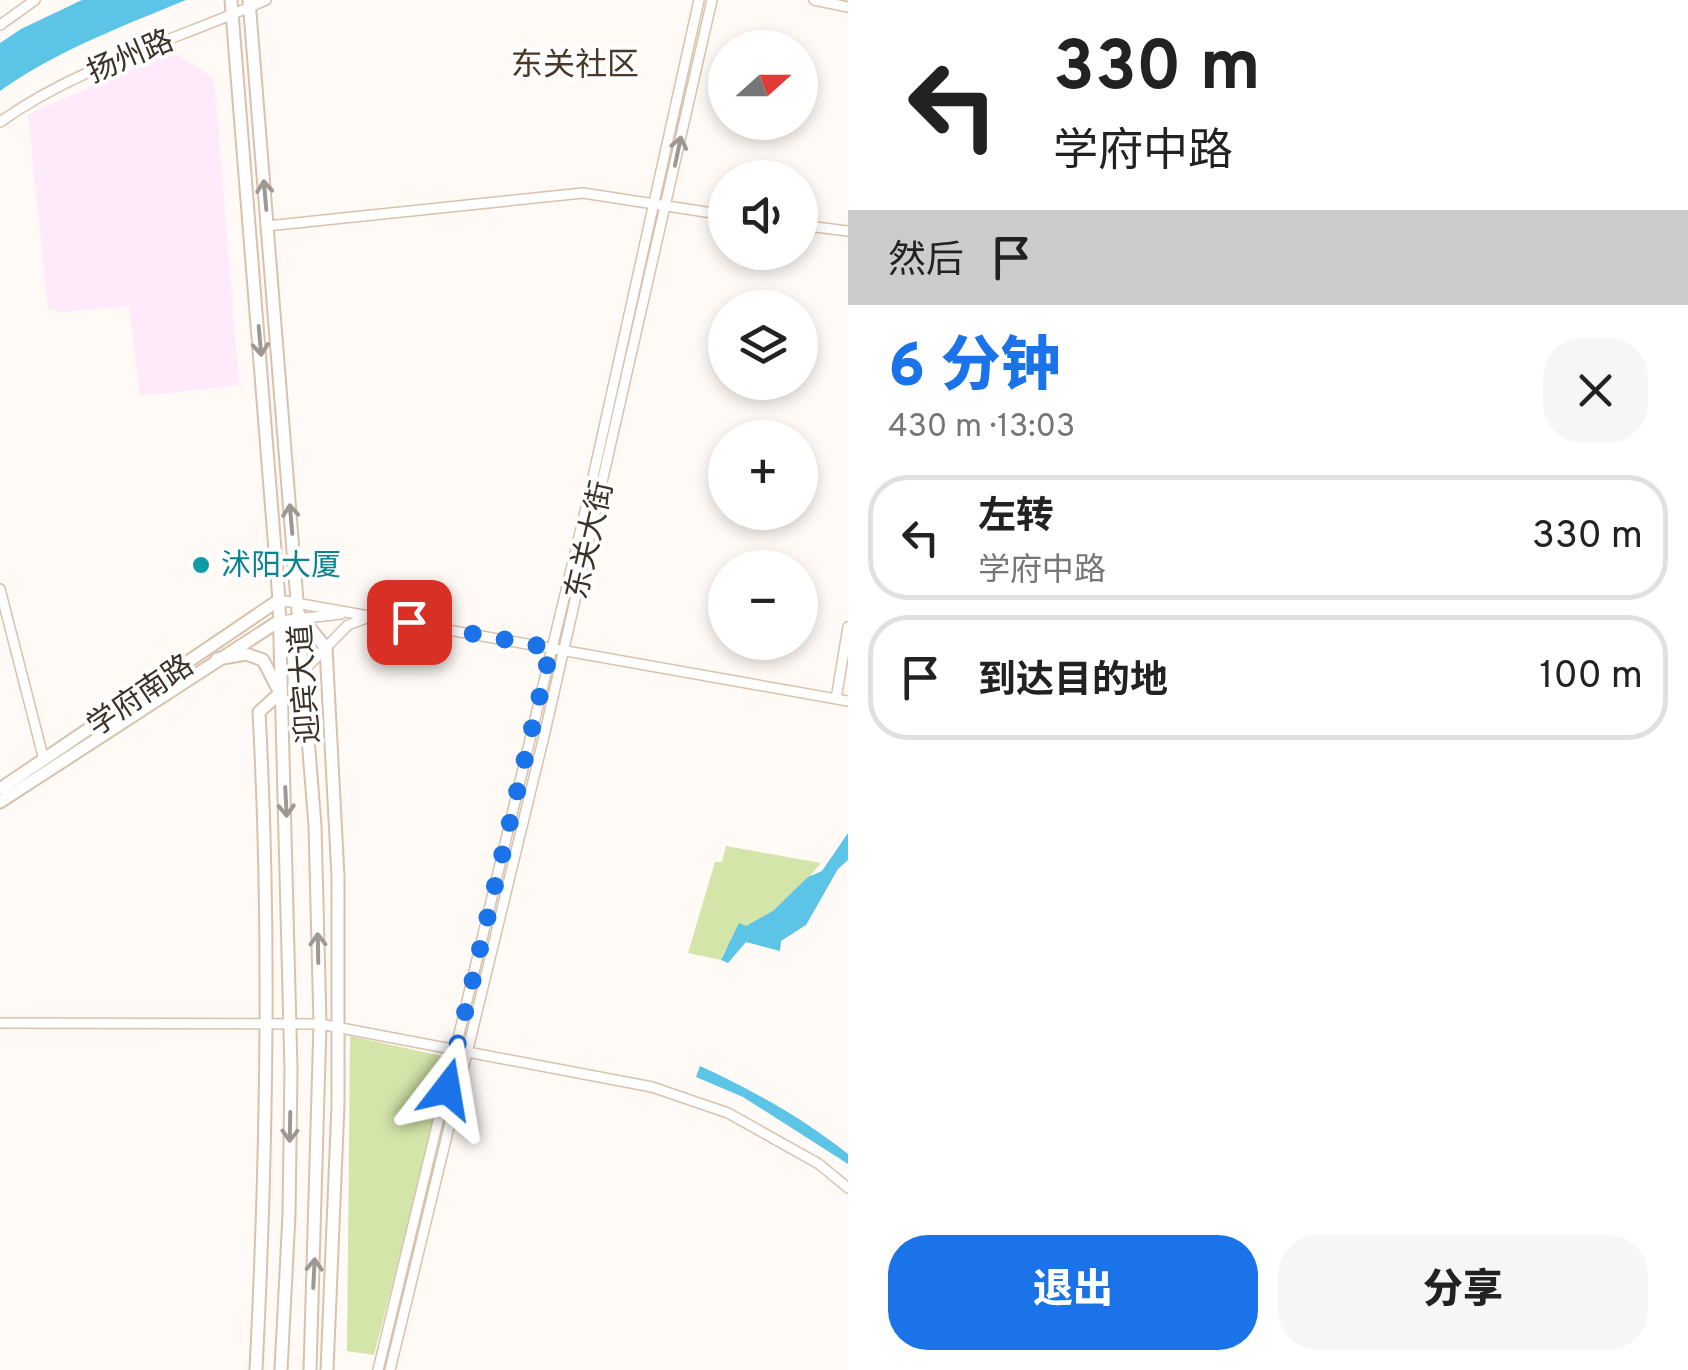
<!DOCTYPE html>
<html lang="zh">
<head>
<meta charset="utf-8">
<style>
  :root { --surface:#fff; --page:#f6f6f6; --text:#222; --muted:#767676; --line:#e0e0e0; --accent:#1a73e8 }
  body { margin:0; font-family:Overpass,"Noto Sans SC",sans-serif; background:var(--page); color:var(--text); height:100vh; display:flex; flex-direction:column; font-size:38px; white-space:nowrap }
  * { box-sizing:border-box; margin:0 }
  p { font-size:32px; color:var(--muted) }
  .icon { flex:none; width:55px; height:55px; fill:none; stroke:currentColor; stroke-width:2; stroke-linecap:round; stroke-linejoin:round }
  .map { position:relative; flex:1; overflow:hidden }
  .side { display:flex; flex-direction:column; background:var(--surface); width:840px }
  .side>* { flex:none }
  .guide { background:#fff; color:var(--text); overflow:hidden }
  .needle { width:65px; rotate:69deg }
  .fabs { position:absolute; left:708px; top:30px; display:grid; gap:20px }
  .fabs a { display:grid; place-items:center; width:110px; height:110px; border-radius:50%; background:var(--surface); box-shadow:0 5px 15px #0003; font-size:50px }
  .pin { position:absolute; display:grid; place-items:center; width:85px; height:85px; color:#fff; margin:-42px; border-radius:20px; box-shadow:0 5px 15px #0006 }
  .me { position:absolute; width:110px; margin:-55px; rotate:14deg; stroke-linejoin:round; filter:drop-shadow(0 0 8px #0008) }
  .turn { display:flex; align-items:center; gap:35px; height:210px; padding:0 40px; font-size:45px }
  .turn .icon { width:130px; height:130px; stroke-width:2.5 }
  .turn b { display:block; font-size:70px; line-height:85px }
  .then { display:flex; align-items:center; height:95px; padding:0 40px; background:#0003; gap:20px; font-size:38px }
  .round { display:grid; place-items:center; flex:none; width:105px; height:105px; border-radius:40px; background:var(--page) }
  .overview { display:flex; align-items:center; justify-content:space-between; height:170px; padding:0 40px }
  h1 { font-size:60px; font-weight:800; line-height:75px; color:var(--accent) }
  .button { display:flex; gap:20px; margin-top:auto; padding:20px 40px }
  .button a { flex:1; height:115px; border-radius:40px; background:var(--accent); color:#fff; font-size:40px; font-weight:800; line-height:115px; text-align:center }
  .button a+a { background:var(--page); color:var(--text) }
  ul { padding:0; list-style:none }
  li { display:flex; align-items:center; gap:30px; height:125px; margin:0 20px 15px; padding:0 20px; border:5px solid var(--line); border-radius:40px }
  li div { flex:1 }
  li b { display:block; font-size:38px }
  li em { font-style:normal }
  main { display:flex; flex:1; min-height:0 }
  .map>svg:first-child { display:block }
  .commercial { fill:#feeafa }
  .green { fill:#d3e5a9 }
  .water { fill:#5bc4e7 }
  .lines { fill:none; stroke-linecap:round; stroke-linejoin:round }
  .minor-casing { stroke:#d9c2ac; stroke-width:12 }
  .major-casing { stroke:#d9c2ac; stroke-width:15 }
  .minor { stroke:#fff; stroke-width:9 }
  .major { stroke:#fff; stroke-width:11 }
  .oneway { stroke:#9d9894 }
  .route { stroke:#1a73e8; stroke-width:18; stroke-dasharray:0 32.4 }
  .culture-dot { fill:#0f9aa8; stroke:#fff; stroke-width:4 }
  .labels { text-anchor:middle; stroke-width:8; stroke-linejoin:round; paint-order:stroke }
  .street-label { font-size:30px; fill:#3b3229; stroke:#fff }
  .culture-label { font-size:30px; fill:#0d838f; stroke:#fff; text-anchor:start }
  .neighbourhood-label { font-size:32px; fill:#4a3725; stroke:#fff }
</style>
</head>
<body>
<main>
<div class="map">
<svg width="848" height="1370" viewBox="0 0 848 1370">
  <rect width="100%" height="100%" fill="#fffaf5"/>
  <path class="commercial" d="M173 52 214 78 239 385 140 396 129 306 61 312 48 308 28 114Z"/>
  <path class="green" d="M726 846 821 863C809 877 797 892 783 904 759 924 732 929 721 960L688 953 715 862H722Z
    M350 1036 451 1058 374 1355 347 1351Z"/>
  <path class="water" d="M82 0H186C123 26 56 51 0 91V43L21 29Z
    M848 833V860L838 869 806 925 781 941 780 951 746 942 728 963 721 960 739 923 746 926 773 911 808 877 822 871Z
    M700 1066C752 1090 803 1118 848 1154V1164L743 1097 696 1077Z"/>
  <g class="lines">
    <defs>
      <path id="minor" d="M814 0 848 7
        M0 25 35 0
        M0 122C80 65 177 40 266 0
        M800 225 848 231
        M267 226 583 193 725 215
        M0 589 44 760
        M279 600 848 701
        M279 621 341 614
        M303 671 348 625 369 617
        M836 699 848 627
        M0 1023 320 1024 652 1087 728 1113 819 1164 848 1188
        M378 1370 589 495 699 0
        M390 1370 545 732 712 0"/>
      <path id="major" d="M231 0 279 600 291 1069 289 1215 281 1370
        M249 0 315 826 320 1024 310 1370
        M300 616 326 648 338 876V1105L327 1370
        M217 659 246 654 263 660 280 693 259 712C271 932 267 1150 256 1370
        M0 789 279 600
        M0 802 279 621"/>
    </defs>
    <use href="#minor" class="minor-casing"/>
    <use href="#major" class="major-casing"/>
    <use href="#minor" class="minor"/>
    <use href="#major" class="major"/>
  </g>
  <defs><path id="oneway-shaft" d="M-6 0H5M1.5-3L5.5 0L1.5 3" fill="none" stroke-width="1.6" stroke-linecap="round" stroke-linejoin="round" transform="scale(2.5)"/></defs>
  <g class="oneway">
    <use href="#oneway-shaft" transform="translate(678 151) rotate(-78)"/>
    <use href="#oneway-shaft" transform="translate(265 195) rotate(-95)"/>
    <use href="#oneway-shaft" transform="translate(260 341) rotate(85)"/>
    <use href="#oneway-shaft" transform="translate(291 519) rotate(-95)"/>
    <use href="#oneway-shaft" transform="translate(286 802) rotate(87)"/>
    <use href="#oneway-shaft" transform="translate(318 948) rotate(-91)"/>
    <use href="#oneway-shaft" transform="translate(290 1127) rotate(91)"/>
    <use href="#oneway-shaft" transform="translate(314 1273) rotate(-87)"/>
  </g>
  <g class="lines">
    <path class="route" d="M409 622 551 648 447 1089"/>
  </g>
  <circle class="culture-dot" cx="201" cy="565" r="10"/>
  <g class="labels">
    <g class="street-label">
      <text transform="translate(130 56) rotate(-23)" y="10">扬州路</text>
      <text transform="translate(589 540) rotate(-77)" y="10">东关大街</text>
      <text transform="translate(304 684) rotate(-94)" y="10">迎宾大道</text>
      <text transform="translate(140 695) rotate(-34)" y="10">学府南路</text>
    </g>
    <g class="culture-label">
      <text x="221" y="575">沭阳大厦</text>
    </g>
    <g class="neighbourhood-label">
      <text x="575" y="75">东关社区</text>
    </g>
  </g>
</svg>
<div class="fabs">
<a><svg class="needle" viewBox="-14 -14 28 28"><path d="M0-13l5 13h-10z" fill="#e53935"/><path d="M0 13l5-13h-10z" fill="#767676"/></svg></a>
<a><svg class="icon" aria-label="sound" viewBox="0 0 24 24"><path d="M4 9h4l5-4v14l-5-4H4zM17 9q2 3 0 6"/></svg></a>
<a><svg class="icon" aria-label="layers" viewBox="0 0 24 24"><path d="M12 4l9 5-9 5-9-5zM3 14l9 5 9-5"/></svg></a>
<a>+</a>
<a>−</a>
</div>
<div class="pin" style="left:409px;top:622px;background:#d93025"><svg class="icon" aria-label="arrive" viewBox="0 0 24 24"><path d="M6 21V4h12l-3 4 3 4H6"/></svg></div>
<svg class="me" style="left:447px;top:1089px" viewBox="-20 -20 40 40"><path d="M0-17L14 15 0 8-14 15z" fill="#1a73e8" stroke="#fff" stroke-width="4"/></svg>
</div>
<section class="side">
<div class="guide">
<div class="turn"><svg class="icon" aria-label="left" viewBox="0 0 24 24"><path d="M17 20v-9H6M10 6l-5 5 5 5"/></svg><div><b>330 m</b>学府中路</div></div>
<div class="then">然后<svg class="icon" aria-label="arrive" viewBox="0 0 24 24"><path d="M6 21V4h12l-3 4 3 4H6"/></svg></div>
</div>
<div class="overview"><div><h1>6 分钟</h1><p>430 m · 13:03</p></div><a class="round"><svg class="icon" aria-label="close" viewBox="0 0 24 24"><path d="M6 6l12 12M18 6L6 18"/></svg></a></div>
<ul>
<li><svg class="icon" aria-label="left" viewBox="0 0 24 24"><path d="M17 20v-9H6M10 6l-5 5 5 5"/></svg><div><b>左转</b><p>学府中路</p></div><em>330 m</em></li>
<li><svg class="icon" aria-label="arrive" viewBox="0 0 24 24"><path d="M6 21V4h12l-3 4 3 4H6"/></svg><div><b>到达目的地</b></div><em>100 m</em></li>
</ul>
<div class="button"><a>退出</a><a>分享</a></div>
</section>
</main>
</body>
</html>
